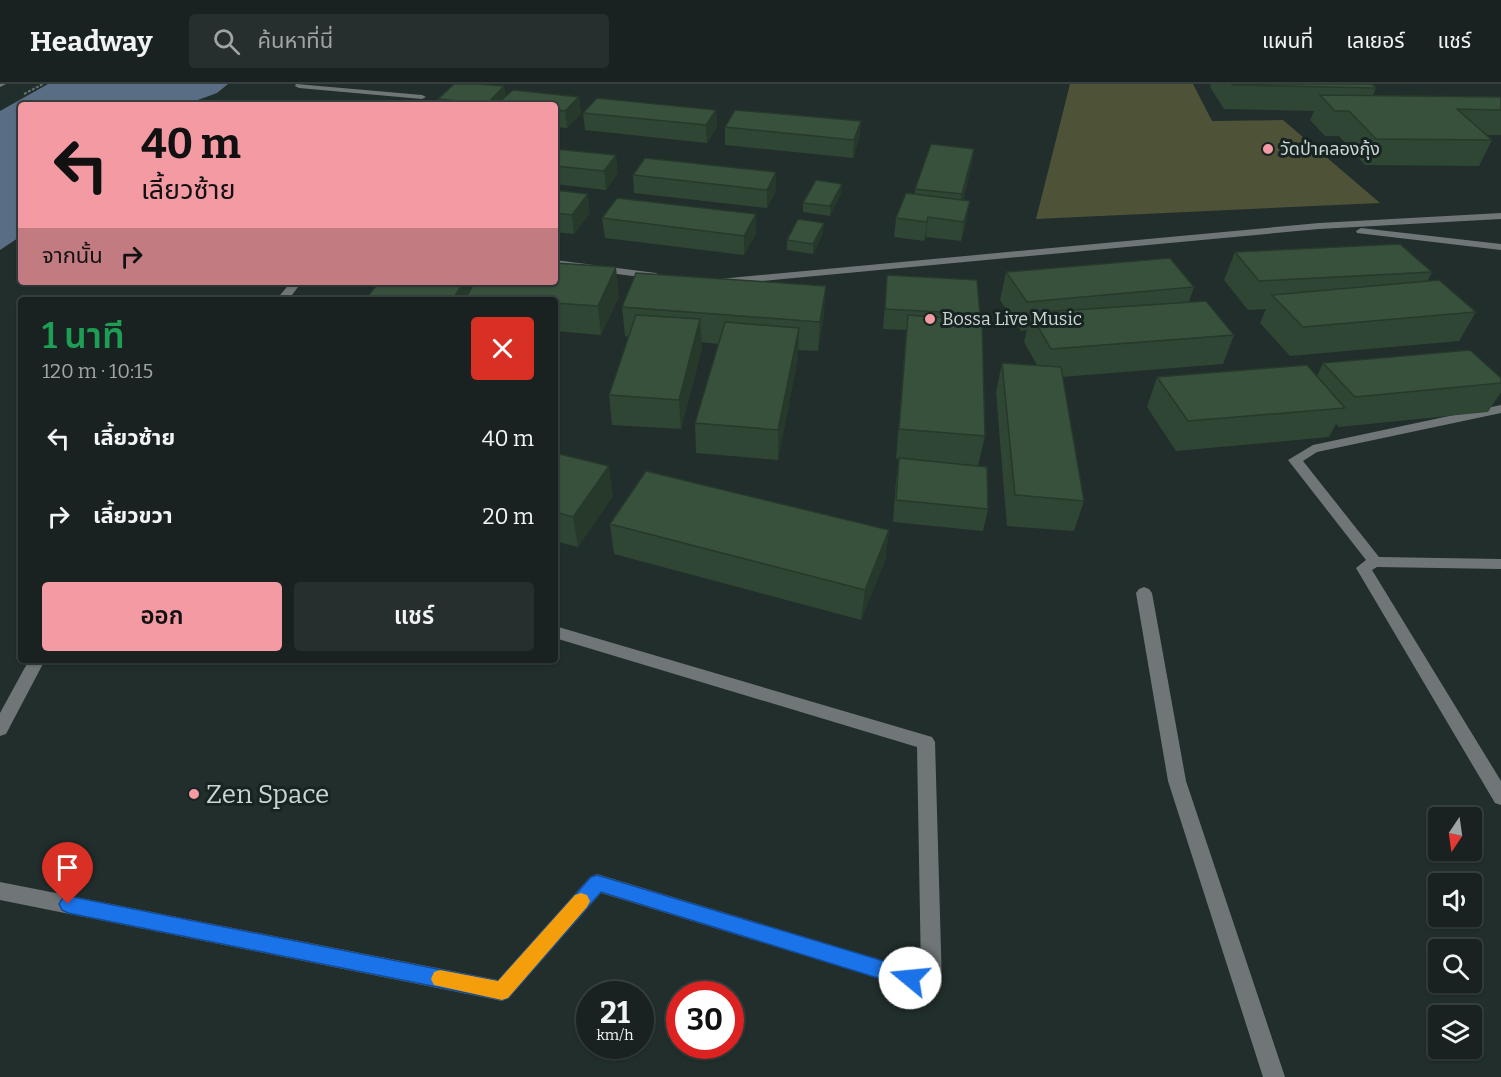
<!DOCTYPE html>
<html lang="th">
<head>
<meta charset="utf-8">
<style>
  :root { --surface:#192221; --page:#262f2e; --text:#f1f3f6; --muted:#9fa4a5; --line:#373f3f; --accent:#f49aa3 }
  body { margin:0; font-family:Bitter,"Noto Sans Thai",serif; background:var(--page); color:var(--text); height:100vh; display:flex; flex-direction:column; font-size:22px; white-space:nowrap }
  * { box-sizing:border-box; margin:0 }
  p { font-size:20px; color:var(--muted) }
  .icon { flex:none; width:33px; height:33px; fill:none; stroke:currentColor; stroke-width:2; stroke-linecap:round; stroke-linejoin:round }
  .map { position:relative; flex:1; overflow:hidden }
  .side { position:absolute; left:18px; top:213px; width:540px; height:366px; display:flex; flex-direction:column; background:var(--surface); border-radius:6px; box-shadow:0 2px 4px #0004,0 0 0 2px var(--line) }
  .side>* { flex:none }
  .banner { position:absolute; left:18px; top:18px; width:540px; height:183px; border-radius:6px; box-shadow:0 2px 4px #0004,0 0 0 2px var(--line); background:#f49aa3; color:#111; overflow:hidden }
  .needle { width:39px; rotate:193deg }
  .tools { position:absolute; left:1428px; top:723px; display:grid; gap:12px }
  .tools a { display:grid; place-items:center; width:54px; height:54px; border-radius:6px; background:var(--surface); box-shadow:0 2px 4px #0004,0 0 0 2px var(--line); font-size:30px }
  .speed { position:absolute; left:576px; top:897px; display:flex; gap:12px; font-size:30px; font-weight:700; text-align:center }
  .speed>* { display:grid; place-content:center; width:78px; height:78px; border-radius:50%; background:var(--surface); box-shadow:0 2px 4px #0004,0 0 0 2px var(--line); line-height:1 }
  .speed small { font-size:15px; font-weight:400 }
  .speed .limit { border:9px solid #d22; background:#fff; color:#111 }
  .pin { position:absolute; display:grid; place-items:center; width:51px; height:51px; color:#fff; margin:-62px -26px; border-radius:50% 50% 50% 0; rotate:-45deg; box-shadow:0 0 6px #0007 }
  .pin .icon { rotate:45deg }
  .me { position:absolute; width:66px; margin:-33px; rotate:287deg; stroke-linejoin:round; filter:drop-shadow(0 0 4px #0008) }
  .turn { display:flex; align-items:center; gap:21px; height:126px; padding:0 24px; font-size:27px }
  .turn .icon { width:78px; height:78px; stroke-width:2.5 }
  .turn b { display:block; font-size:42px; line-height:51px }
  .then { display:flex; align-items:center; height:57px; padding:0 24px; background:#0003; gap:12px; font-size:22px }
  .round { display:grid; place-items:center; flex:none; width:63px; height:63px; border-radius:6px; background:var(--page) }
  .headline { display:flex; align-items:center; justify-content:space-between; height:102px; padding:0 24px }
  h1 { font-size:36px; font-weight:600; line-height:45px; color:#1e9e55 }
  .cta { display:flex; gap:12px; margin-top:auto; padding:12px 24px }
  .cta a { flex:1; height:69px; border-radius:6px; background:var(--accent); color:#111; font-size:24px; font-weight:600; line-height:69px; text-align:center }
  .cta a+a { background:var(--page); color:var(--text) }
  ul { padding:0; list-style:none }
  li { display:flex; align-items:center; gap:18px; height:78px; padding:0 24px }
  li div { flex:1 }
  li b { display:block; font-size:22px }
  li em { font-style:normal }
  header { display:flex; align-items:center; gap:36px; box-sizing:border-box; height:84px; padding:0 30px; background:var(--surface); border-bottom:2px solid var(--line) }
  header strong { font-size:28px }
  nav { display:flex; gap:33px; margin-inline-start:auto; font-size:21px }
  .search { width:420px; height:54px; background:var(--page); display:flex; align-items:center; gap:15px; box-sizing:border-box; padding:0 21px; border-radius:6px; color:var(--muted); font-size:22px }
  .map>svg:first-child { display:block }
  .green { fill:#4e5237 }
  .water { fill:#596d85 }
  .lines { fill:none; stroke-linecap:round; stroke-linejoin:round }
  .path { stroke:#66716f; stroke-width:2; stroke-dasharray:3 1.5; stroke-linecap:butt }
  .minor { fill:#707678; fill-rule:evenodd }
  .wall { fill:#304634 }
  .shaded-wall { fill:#27392b }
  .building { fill:#38513d; stroke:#27392b; stroke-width:1.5 }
  .route { fill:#1a73e8; stroke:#114b97; stroke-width:1.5 }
  .slow { fill:#f59e0b }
  .poi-dot { fill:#f49aa3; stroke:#172422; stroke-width:2 }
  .labels { text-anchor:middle; stroke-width:6; stroke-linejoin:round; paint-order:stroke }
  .far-poi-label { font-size:18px; fill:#cdd5d4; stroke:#172422; text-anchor:start }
  .near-poi-label { font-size:26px; fill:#cdd5d4; stroke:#172422; text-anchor:start }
</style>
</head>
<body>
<header>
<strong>Headway</strong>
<div class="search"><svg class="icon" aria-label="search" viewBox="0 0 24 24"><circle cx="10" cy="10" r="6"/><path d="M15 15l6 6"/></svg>ค้นหาที่นี่</div>
<nav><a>แผนที่</a><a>เลเยอร์</a><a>แชร์</a></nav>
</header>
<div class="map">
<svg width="1501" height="993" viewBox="0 0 1501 993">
  <rect width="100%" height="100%" fill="#212e2c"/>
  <path class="green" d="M1070 0H1193L1212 37 1283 36 1380 119 1036 135Z"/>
  <path class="water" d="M48 0H228L217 9 184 21H21V152L0 166V27Z"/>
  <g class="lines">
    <path class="path" d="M24 10 43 0"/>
    <path class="minor" d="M0 0H6L0 3Z
      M296 0 422 11 426 13 422 15 299 4 295 2Z
      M1501 129V135L1319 145 719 201 714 198 719 195 1319 139Z
      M1361 144 1501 160V166L1357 149 1356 147Z
      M555 176 656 189 661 192 656 195 555 182Z
      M291 198H302L288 216H276Z
      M1501 321V329L1317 368 1303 377 1379 473 1501 475V485L1377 483 1372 486 1501 697V721L1495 719 1356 484 1366 476 1288 376 1313 361Z
      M1144 503 1149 505 1152 509 1186 697 1285 993H1263L1168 697 1136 509 1139 505Z
      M555 542 932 653 935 658 942 901 939 908 932 911 601 809 509 914 502 917 0 816V798L498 896 590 793 597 790 921 888 917 663 555 554Z
      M29 576H45L6 650 0 652V629Z"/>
  </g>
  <path class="wall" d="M1211 0H1372L1376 4 1373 11 1501 13V51H1486L1492 56 1479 82 1365 81 1339 52H1325L1310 36 1314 27 1224 25 1210 3Z
    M506 13H579L581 30 567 44 555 43V21H439L438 15Z
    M716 26 717 43 707 59 585 46 583 29Z
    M861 37 859 55 853 74 725 61V43Z
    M555 65 618 89 606 106 555 100Z
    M974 65 971 83 963 116 967 135 961 157 926 153 924 157 894 153 896 134 915 110V105Z
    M776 88V107L767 124 634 109 633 91Z
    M555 106 590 129 574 150 555 148Z
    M841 109 830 132 803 128V119Z
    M602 134 756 149 744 171 605 154Z
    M823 149 813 170 787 166V156Z
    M1235 168 1432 188 1427 198 1476 228 1459 257 1290 272 1260 239 1266 225 1248 226 1224 196Z
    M1006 188 1194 203 1189 218 1234 251 1223 280 1062 293 1084 417 1074 447 1007 442 996 308 1002 279 1037 281 1024 258 1027 246 1021 247 1000 216Z
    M887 191 980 230 978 236 985 352 978 382 988 425 983 447 893 438 896 396 899 375H896L906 246 883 245Z
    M337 198H555L619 212 601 251 555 247V216H365L378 200 377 199 376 201 338 199Z
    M622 223 824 231 818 267 798 266V273L778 376 696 369 695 339 718 260 701 258 702 264 681 345 612 341 609 311 628 253 625 252Z
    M1323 279 1501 294V308L1488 328 1339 343 1336 340 1329 353 1176 367 1147 323 1157 293 1317 292Z
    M555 369 613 412 578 463 555 457Z
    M610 440 889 446 885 477 861 536 614 470Z"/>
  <path class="shaded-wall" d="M504 2 507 19H498L499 21H487V20Z
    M579 13 581 30 567 44 565 27Z
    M716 26 717 43 707 59 706 41Z
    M861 37 859 55 853 74 854 56Z
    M974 65 971 83 959 129 962 110Z
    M616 71 618 89 606 106 604 87Z
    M776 88V107L767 124V106Z
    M842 100 841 109 830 132V122Z
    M588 110 590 129 574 150 572 131Z
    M970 117 967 135 961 157 964 138Z
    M756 130V149L744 171V152Z
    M928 133 926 153 924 157 927 138Z
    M824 139 823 149 813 170V160Z
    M616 183 619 212 601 251 598 222Z
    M464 198H489L467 212V216H452Z
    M826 202 824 231 818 267 820 238Z
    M700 235 702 264 681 345 679 316Z
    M799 244 798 273 778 376V346Z
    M609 382 613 412 578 463 573 433Z
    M889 446 885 477 861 536 865 506Z"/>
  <path class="building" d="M454 0H477L504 2 487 20 438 15Z
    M1232 0H1372L1376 4 1232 1Z
    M513 6 579 13 565 27 555 26V21H513L498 19Z
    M1320 11 1501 13V26L1457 25 1492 56 1376 55 1349 27H1335Z
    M597 14 716 26 706 41 583 29Z
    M735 26 861 37 854 56 725 43Z
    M931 60 974 65 962 110 915 105Z
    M555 65 616 71 604 87 555 82Z
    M645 74 776 88 767 106 633 91Z
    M816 96 842 100 830 122 803 119Z
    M555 106 588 110 572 131 555 129Z
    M906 109 970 117 964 138 928 133 927 138 896 134Z
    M617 114 756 130 744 152 602 134Z
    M798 135 824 139 813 160 787 156Z
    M1400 160 1432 188 1259 197 1235 168Z
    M1170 174 1194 203 1027 218 1006 188Z
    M555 179 616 183 598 222 555 219V216H519L467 212 475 198H555Z
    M636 189 826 202 820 238 622 223Z
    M887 191 977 196 980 230 885 225Z
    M1439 196 1476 228 1303 243 1272 211Z
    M379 198H464L452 216H365Z
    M1206 217 1234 251 1051 265 1030 229Z
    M636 231 700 235 679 316 609 311Z
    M908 231 982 237 985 352 899 345Z
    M725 238 799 244 778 346 695 339Z
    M1470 266 1501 294V299L1355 313 1323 279Z
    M1002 279 1061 283 1084 417 1015 411Z
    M1307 281 1345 324 1188 337 1157 293Z
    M555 369 609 382 573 433 555 428Z
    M899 374 987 383 988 425 896 416Z
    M646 387 889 446 865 506 610 440Z"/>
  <path class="route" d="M597 791 910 885 917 888 919 894 917 901 910 904 601 808 508 914 502 916 68 829 62 826 59 820 62 815 68 812 498 897 591 793Z"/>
  <path class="slow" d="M581 809 587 811 590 817 587 823 508 914 502 916 434 901 431 895 434 888 440 886 498 897 575 811Z"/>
  <g class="poi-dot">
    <circle cx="1268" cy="65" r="6"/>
    <circle cx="930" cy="235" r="6"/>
    <circle cx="194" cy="710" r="6"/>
  </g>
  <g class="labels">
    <g class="far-poi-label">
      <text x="1280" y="71">วัดป่าคลองกุ้ง</text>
      <text x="942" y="241">Bossa Live Music</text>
    </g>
    <g class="near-poi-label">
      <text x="206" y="719">Zen Space</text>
    </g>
  </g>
</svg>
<div class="tools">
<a><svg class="needle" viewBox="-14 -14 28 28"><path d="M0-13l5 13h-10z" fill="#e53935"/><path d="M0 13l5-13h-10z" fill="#9fa4a5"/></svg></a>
<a><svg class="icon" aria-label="sound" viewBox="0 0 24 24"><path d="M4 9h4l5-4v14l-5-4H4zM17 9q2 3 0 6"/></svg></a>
<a><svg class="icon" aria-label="search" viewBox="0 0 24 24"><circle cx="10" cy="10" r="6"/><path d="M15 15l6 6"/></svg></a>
<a><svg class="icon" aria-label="layers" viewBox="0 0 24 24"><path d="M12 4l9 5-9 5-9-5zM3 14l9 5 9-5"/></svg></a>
</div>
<div class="speed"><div>21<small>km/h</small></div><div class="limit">30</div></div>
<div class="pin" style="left:68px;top:820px;background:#d93025"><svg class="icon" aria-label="arrive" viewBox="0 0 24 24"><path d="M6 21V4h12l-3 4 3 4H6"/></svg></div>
<svg class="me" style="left:910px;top:894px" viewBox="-20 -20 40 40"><circle r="19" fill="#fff"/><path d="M0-13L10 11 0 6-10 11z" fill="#1a73e8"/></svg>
<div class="banner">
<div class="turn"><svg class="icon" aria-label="left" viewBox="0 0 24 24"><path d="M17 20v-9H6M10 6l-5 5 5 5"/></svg><div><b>40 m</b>เลี้ยวซ้าย</div></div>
<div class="then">จากนั้น<svg class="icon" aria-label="right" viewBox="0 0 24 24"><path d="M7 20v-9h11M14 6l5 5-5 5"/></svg></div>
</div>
<section class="side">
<div class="headline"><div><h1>1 นาที</h1><p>120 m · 10:15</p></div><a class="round" style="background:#d93025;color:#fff"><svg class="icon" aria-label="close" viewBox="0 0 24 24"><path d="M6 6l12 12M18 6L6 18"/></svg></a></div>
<ul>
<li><svg class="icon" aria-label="left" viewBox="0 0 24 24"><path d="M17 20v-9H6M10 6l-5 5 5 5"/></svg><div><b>เลี้ยวซ้าย</b></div><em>40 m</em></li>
<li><svg class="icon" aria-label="right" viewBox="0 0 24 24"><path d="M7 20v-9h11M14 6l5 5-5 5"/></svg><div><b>เลี้ยวขวา</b></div><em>20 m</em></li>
</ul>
<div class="cta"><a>ออก</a><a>แชร์</a></div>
</section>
</div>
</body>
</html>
